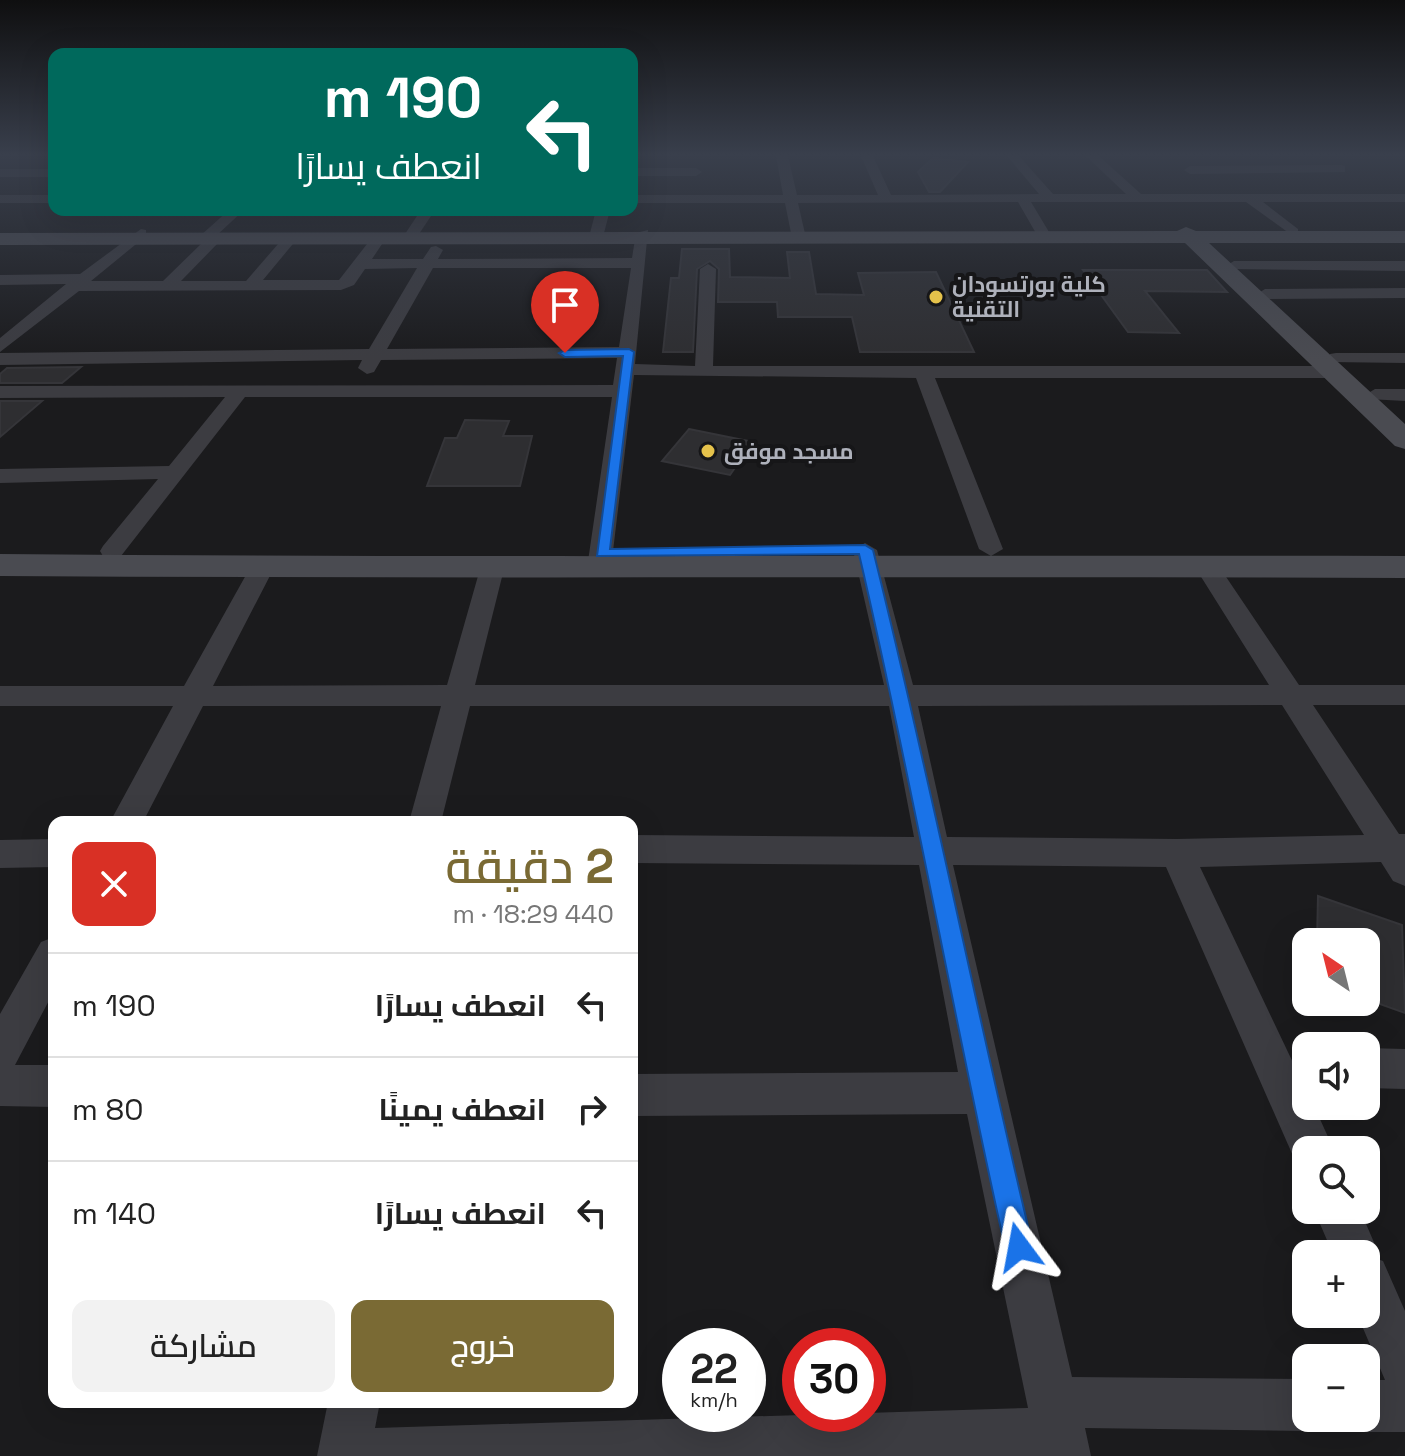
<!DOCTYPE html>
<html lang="ar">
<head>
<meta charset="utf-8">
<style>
  :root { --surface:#fff; --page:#f2f2f2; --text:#222; --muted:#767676; --line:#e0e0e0; --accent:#7a6a34 }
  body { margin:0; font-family:"Space Grotesk",Cairo,sans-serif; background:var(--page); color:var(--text); direction:rtl; height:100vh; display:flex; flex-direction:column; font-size:30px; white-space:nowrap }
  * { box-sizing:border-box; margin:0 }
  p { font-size:26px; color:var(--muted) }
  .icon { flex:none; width:44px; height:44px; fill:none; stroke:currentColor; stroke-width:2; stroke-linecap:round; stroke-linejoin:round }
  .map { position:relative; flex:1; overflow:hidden; direction:ltr }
  .panel { position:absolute; left:48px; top:816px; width:590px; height:592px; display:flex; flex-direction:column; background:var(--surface); border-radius:16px; box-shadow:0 8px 32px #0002; direction:rtl }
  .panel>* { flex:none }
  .guide { position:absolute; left:48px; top:48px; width:590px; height:168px; border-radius:16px; box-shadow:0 8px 32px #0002; direction:rtl; background:#00695c; color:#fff; overflow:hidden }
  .needle { width:52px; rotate:325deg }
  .fabs { position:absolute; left:1292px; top:928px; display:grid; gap:16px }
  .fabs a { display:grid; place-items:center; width:88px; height:88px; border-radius:16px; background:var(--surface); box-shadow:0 8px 32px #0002; font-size:40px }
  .speed { position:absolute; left:662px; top:1328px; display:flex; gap:16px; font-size:40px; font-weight:700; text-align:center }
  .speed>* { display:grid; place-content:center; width:104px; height:104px; border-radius:50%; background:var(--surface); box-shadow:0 8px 32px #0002; line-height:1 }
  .speed small { font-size:20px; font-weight:400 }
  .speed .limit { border:12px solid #d22; background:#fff; color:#111 }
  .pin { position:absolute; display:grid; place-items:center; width:68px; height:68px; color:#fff; margin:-82px -34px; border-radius:50% 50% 50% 0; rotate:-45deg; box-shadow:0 0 8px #0007 }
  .pin .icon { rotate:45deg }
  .me { position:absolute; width:88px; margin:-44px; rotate:347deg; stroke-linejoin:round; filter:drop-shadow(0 0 6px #0008) }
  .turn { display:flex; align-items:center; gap:28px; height:168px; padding:0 24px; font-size:36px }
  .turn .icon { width:104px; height:104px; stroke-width:2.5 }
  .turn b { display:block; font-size:56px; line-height:68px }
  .round { display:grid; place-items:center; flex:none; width:84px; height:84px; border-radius:16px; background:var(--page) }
  .head { display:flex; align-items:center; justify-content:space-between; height:136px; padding:0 24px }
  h1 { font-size:48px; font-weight:600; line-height:60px; color:var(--accent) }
  .cta { display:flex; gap:16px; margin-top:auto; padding:16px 24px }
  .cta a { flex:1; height:92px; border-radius:16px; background:var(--accent); color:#fff; font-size:32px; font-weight:600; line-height:92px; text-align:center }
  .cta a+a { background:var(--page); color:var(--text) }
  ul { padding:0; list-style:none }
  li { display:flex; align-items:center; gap:24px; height:104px; padding:0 24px; border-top:2px solid var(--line) }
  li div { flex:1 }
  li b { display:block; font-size:30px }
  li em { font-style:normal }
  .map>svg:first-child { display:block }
  .building { fill:#2e2e31; stroke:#353539; stroke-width:2 }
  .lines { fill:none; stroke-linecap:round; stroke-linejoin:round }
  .street { fill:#3c3c41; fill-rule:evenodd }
  .secondary { fill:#4a4b51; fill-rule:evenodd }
  .route { fill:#1a73e8; stroke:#114b97; stroke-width:2 }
  .poi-dot { fill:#e5c24b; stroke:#161618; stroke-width:3 }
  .labels { text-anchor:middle; stroke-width:8; stroke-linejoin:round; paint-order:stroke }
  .far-poi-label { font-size:22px; font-weight:bold; fill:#aeb1bb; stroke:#161618; text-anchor:start }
</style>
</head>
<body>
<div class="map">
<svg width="1405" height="1456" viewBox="0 0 1405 1456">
  <rect width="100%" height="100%" fill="#1b1b1d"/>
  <path class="building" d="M933 158 968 162 940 192H929L918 172Z
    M682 249H729L730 277 790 278 787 252H809L816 294 864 295 858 273 936 272 974 352H860L852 317H778L777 302H718L719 269 710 261 697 269 693 352H663L671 278H679Z
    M1083 270H1207L1227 292 1145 291 1179 333 1128 332Z
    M81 367 62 383H0V374L7 368Z
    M0 401H42L0 437Z
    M465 420 509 421 503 436H532L520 486H427L445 438H457Z
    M689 429 753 442 730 475 662 461Z
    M1318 896 1402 925 1405 1013 1366 999V942H1317Z"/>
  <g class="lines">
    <path class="street" d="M776 156H788L797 195H878L861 156H873L891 195 1039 194 1007 156H1019L1053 194H1126L1086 156H1099L1141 194H1405V202H1263L1298 229V235L1293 236 1246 202H1031L1049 232 1042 236 1037 235 1018 202 798 203 806 238 799 242 792 238 785 203H632V195H783Z
      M1341 165 1345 166V172L1190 174 1184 170 1190 166Z
      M632 168H696L702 172 696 176H632Z
      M0 169H54V177H0Z
      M0 195H54V203H0Z
      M229 210H244L217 235 221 239 219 242 181 281H246L285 236 290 235 297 239 263 280H339L374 235 379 234 386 238 372 259H423L431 247 436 246 443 250 438 259 632 258 636 233 648 230 635 364 695 366 700 269 708 264 716 269 713 366H1333L1342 372 1333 378H935L1003 549 991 556 979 549 916 378 634 375 611 568 599 576 587 568 612 397H245L121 556H103L100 551 103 546 158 479 0 483V469L169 466 225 397 0 398V386L613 385 617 358 381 360 374 372 367 374 358 368 362 360 0 365V353L369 349 417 268 365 269 354 285 341 290 79 291 0 352V338L66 284 0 285V275L80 274 141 229 146 230V236L91 281H163L202 243 198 239 200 236ZM433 268H631L619 347 387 349Z
      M421 210H435L417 237H407L405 234Z
      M596 210H610L604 233 597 237 590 233Z
      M1234 261H1405V271L1229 269 1226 266Z
      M1405 288V298L1265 299 1257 294 1265 289Z
      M1336 353H1405V363L1330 362V354Z
      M1375 389H1405V401L1368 399 1365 395Z
      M865 543 877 550 913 685H1269L1193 564 1205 556 1214 559 1299 685H1405V705H1313L1399 834H1405V886L1393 881 1381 862 1200 867 1306 1090V1106H1314L1334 1150H1306V1169L1297 1165 1166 867 953 865 1072 1377 1306 1379V1418H1326L1324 1423 1306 1431 1085 1428 1091 1456H317L328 1402H380L375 1428 1028 1408 967 1114 632 1116V1074L958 1072 919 865 632 863V835L914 837 889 706H470L441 822H409L441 706H203L143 822H110L173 706H0V686H184L251 566 263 558 275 566 213 686 447 685 480 569 492 561 504 569 475 685H884L853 550ZM1282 705 1364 835 1177 839 947 837 918 706Z
      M54 839V867L0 868V840Z
      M54 937V991L15 1065H54V1107L0 1106V1014L41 942Z
      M1366 1048 1405 1049V1089L1366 1088Z
      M1314 1210H1360L1379 1254 1377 1259 1383 1261 1405 1311V1432H1366L1348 1424 1345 1418H1366V1380H1385L1357 1314H1366V1254H1333Z"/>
    <path class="secondary" d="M1186 227 1196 231H1405V243H1209L1405 424V449L1395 446 1185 243 0 245V233L1177 231Z
      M0 554C468 558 937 555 1405 556V578C937 576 468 579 0 576Z"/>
  </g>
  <linearGradient id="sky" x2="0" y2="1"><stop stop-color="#0f0f10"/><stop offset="0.43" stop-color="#393f4c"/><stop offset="1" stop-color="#393f4c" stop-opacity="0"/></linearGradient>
  <rect width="1405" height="360" fill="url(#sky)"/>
  <path class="route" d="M629 349 634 352 610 549 865 545 873 550C931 781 977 1015 1033 1247L1029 1257 1019 1261 1009 1257 1005 1247C953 1017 913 784 859 554L597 556 623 356 565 357 559 353 565 350Z"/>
  <g class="poi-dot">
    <circle cx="936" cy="297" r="8"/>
    <circle cx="708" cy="451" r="8"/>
  </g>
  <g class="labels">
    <g class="far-poi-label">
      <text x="952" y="292">كلية بورتسودان<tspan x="952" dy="25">التقنية</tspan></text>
      <text x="724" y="459">مسجد موفق</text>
    </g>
  </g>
</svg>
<div class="fabs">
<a><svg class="needle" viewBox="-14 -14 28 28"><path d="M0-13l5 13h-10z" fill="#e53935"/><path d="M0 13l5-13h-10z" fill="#767676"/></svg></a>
<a><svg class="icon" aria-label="sound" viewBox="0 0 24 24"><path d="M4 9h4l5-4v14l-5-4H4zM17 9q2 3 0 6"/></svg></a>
<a><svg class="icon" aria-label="search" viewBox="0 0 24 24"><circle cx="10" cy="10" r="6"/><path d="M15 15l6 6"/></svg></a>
<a>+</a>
<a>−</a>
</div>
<div class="speed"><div>22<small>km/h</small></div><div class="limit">30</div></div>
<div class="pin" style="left:565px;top:353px;background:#d93025"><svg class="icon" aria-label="arrive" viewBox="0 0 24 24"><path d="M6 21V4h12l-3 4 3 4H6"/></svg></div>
<svg class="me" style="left:1019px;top:1247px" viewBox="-20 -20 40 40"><path d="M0-17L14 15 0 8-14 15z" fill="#1a73e8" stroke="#fff" stroke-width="4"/></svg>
<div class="guide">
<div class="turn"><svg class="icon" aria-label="left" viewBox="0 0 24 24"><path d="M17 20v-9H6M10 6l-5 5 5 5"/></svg><div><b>190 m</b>انعطف يسارًا</div></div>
</div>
<section class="panel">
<div class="head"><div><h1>2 دقيقة</h1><p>440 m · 18:29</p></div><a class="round" style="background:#d93025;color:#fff"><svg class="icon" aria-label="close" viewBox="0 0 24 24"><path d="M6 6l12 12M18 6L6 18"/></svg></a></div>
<ul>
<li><svg class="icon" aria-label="left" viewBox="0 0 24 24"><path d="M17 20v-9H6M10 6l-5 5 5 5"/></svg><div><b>انعطف يسارًا</b></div><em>190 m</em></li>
<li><svg class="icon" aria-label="right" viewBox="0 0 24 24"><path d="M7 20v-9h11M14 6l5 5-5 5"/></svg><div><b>انعطف يمينًا</b></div><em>80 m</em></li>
<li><svg class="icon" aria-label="left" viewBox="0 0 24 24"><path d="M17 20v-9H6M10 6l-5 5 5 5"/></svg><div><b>انعطف يسارًا</b></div><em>140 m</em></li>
</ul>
<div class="cta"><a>خروج</a><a>مشاركة</a></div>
</section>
</div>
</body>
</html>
